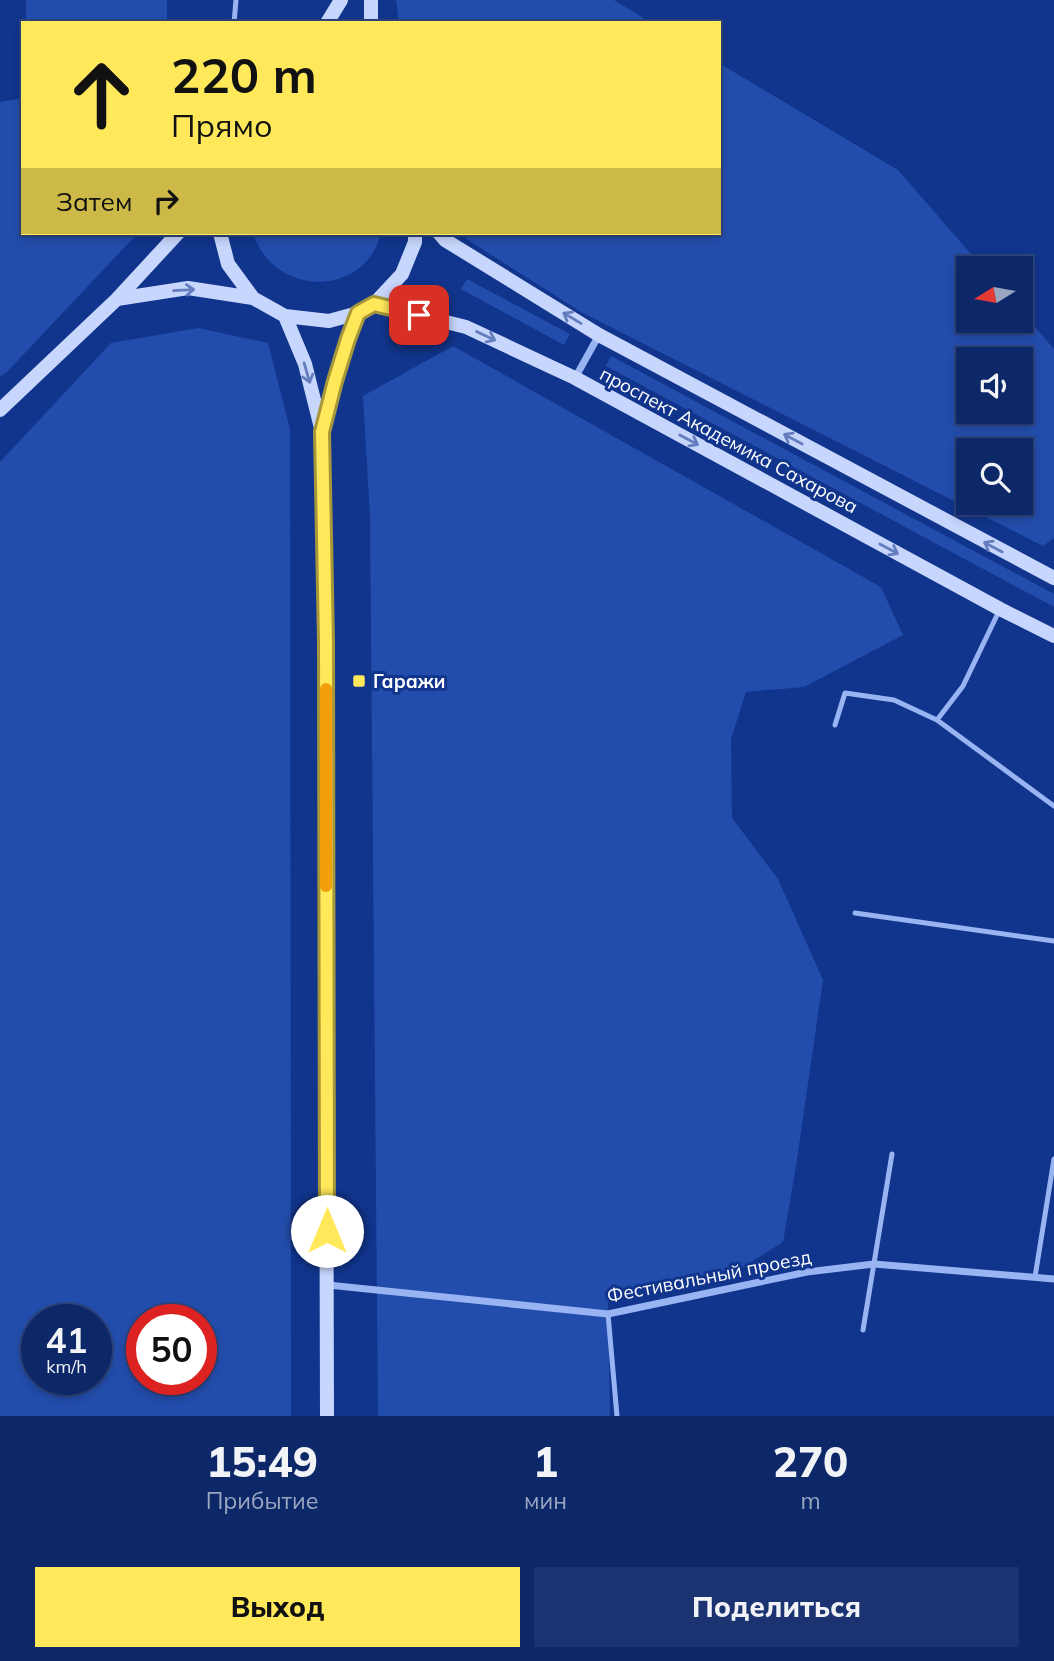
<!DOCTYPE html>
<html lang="ru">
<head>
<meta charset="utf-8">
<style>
  :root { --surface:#0d2869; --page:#1b3471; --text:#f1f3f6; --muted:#9aa6c0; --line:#2d447d; --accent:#ffe859 }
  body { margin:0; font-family:Mulish,sans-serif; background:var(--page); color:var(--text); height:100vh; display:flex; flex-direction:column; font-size:26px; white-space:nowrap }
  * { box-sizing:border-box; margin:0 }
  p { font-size:23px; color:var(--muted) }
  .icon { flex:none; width:38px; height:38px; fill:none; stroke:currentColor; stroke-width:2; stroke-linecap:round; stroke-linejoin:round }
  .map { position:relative; height:1416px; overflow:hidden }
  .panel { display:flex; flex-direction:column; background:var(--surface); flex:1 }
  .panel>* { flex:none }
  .top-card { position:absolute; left:21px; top:21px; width:700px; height:214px; border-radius:0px; box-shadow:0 4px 10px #0003,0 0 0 2px var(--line); background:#ffe859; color:#111; overflow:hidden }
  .needle { width:46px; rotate:259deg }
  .buttons { position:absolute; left:956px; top:256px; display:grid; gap:14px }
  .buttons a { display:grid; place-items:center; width:77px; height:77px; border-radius:0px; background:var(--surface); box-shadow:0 4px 10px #0003,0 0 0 2px var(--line); font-size:35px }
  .speed { position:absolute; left:21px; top:1304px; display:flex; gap:14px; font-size:35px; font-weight:700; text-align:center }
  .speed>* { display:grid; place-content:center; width:91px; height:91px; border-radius:50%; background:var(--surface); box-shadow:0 4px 10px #0003,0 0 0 2px var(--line); line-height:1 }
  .speed small { font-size:18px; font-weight:400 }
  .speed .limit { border:10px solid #d22; background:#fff; color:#111 }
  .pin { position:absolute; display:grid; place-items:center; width:60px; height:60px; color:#fff; margin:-30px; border-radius:14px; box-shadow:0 4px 10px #0006 }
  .me { position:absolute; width:77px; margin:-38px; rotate:0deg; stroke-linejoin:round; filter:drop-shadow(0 0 5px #0008) }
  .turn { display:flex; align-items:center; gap:24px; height:147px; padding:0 35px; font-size:32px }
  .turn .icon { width:91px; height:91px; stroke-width:2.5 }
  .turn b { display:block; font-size:49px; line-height:60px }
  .then { display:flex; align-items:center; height:66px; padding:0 35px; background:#0003; gap:14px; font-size:26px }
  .eta { display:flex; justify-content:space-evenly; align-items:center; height:119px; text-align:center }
  .eta b { font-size:42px; font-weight:800; line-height:49px }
  .action { display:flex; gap:14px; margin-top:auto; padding:14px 35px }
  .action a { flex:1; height:80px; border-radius:0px; background:var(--accent); color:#111; font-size:28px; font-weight:800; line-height:80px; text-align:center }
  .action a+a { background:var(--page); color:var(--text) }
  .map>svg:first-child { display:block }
  .green { fill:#234dac; fill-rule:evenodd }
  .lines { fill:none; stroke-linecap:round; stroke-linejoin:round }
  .lane { stroke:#99b4f2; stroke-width:5 }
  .street { stroke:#99b4f2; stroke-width:7 }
  .secondary { stroke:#c7d6fc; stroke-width:14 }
  .oneway { stroke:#637dbe }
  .route-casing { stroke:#a6973a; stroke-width:18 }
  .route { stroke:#ffe859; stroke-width:12 }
  .slow { stroke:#f59e0b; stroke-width:12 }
  .poi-dot { fill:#ffe859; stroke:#11358c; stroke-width:2.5 }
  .labels { text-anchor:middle; stroke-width:6; stroke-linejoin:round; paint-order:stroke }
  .street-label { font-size:19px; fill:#fff; stroke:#11358c }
  .poi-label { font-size:19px; font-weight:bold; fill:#fff; stroke:#11358c; text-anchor:start }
</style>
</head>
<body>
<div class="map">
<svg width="1054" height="1416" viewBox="0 0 1054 1416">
  <rect width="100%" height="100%" fill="#11358c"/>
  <path class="green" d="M26 0H167V23H26Z
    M396 0H614L652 23H399Z
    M719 63 898 170 983 268H968V320H1020V310L1054 349V538L1043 546 581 312 468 240 464 233H719ZM968 359H1020V411H968ZM968 450H1020V502H968Z
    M23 98V233H138L6 373 0 376V102Z
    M253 233H381C365 298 274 298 253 233Z
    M467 279 570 334 564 345 461 289Z
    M198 328 268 343 290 429 291 1416H0V462L111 343ZM37 1320H96V1379H37ZM142 1320H201V1379H142Z
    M453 346 881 587 903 635 804 687 746 692 731 739 732 818 778 879 823 980 796 1166 783 1242 735 1272 608 1293 610 1416H378L370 516 363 396Z
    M611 356 1054 594V607L606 366Z"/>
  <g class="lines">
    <path class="lane" d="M234 23 236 0
      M1000 609 963 686 937 720 1054 806
      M835 725 845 693 894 700 937 720
      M855 913 1054 941
      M1035 1277 1054 1159
      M608 1314 617 1416
      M863 1330 892 1154"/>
    <path class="street" d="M575 378 599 335
      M328 1285 608 1314 807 1272 874 1264 1054 1279"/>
    <path class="secondary" d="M371 0V23
      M327 23 341 0
      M220 233 228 264 253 298
      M439 233 445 240 599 335 1054 578
      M117 299 188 288 253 298 285 316 329 321 358 313 374 304 402 274 415 242V233
      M374 304 466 327 575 378 1000 609 1054 636
      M285 316 305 364 322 432 325 643 327 1416
      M0 410 117 299 178 233
      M323 431C333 391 343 352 358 313"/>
  </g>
  <defs><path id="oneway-shaft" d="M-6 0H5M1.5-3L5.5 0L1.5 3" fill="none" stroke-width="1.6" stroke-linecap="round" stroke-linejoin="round" transform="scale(1.75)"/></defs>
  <g class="oneway">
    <use href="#oneway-shaft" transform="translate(184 290) rotate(-3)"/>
    <use href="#oneway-shaft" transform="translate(572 318) rotate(-149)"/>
    <use href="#oneway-shaft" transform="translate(486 336) rotate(25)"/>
    <use href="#oneway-shaft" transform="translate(307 373) rotate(74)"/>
    <use href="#oneway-shaft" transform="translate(793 439) rotate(-152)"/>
    <use href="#oneway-shaft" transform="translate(689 440) rotate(28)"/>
    <use href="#oneway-shaft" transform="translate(993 547) rotate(-152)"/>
    <use href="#oneway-shaft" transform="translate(889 549) rotate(28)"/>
  </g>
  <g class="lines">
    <defs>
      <path id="route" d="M327 1231 326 643 322 432 335 381 348 339 358 313 374 304 419 315"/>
    </defs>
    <use href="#route" class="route-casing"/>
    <use href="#route" class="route"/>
    <path class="slow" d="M326 689V886"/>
  </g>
  <rect class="poi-dot" x="352" y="674" width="14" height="14" rx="3.5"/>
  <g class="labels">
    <g class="street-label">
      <text transform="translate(729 440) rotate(28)" y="7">проспект Академика Сахарова</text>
      <text transform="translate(709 1276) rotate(-11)" y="7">Фестивальный проезд</text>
    </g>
    <g class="poi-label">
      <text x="373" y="688">Гаражи</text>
    </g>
  </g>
</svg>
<div class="buttons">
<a><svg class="needle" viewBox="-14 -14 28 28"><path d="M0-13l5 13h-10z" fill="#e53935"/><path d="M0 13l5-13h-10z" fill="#9aa6c0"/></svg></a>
<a><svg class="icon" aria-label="sound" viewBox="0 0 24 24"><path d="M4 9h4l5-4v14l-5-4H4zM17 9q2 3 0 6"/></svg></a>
<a><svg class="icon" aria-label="search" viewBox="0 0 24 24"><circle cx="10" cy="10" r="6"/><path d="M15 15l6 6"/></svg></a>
</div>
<div class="speed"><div>41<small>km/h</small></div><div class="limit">50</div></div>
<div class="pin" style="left:419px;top:315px;background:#d93025"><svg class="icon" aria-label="arrive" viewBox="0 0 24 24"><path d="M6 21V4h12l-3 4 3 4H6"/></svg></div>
<svg class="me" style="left:327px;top:1231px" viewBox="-20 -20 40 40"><circle r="19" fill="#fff"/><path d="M0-13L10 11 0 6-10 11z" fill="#ffe859"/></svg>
<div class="top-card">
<div class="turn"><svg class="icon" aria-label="ahead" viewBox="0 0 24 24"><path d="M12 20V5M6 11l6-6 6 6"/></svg><div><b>220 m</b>Прямо</div></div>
<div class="then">Затем<svg class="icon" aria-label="right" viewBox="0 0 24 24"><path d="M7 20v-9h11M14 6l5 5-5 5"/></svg></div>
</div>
</div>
<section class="panel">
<div class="eta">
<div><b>15:49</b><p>Прибытие</p></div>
<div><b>1</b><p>мин</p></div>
<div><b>270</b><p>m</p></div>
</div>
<div class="action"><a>Выход</a><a>Поделиться</a></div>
</section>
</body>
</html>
